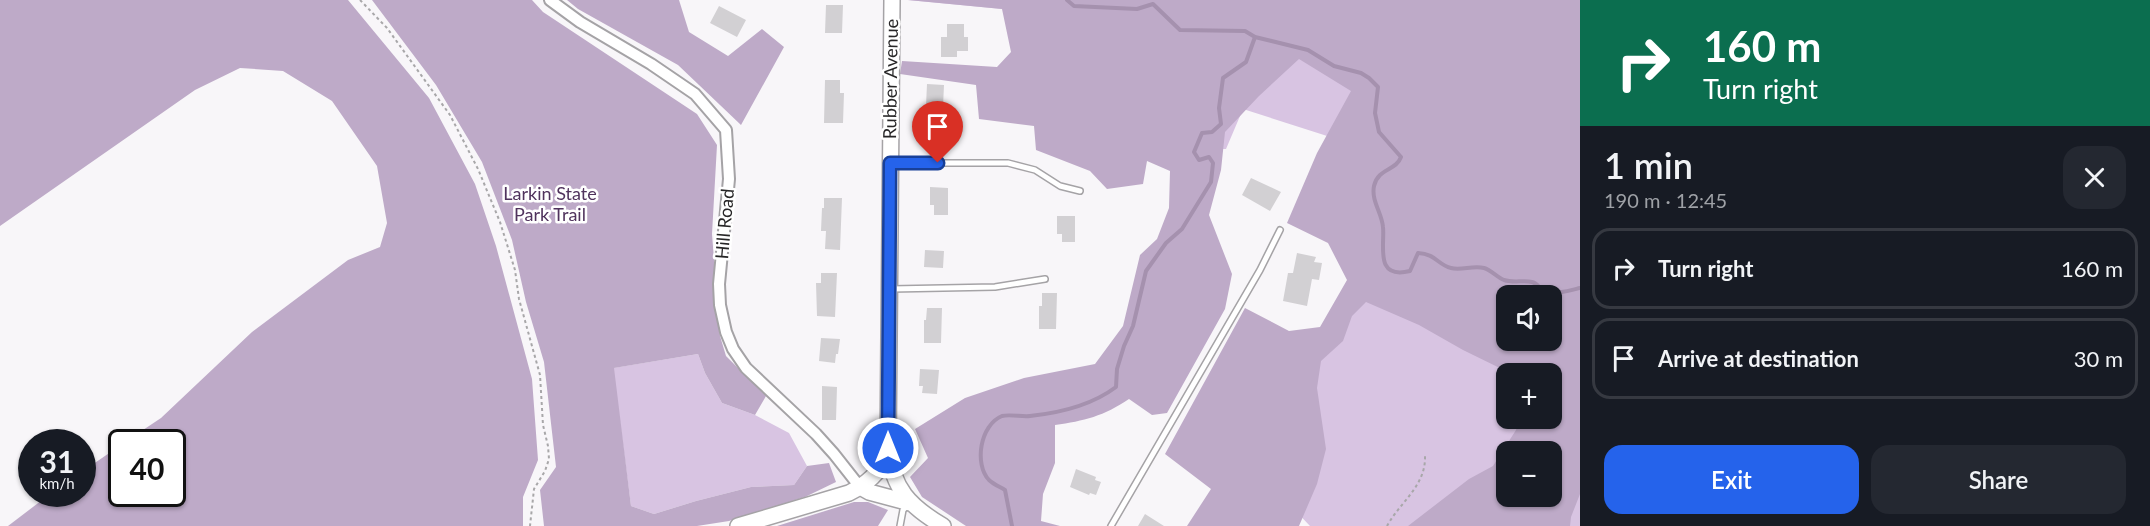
<!DOCTYPE html>
<html lang="en">
<head>
<meta charset="utf-8">
<style>
  :root { --surface:#171b24; --page:#242831; --text:#f1f3f6; --muted:#9ea1a6; --line:#363941; --accent:#2563eb }
  body { margin:0; font-family:Lato,sans-serif; background:var(--page); color:var(--text); height:100vh; display:flex; flex-direction:column; font-size:22px; white-space:nowrap }
  * { box-sizing:border-box; margin:0 }
  p { font-size:20px; color:var(--muted) }
  .icon { flex:none; width:33px; height:33px; fill:none; stroke:currentColor; stroke-width:2; stroke-linecap:round; stroke-linejoin:round }
  .map { position:relative; flex:1; overflow:hidden }
  .panel { display:flex; flex-direction:column; background:var(--surface); width:570px }
  .panel>* { flex:none }
  .hud { background:#0b6e4f; color:#fff; overflow:hidden }
  .buttons { position:absolute; left:1496px; top:285px; display:grid; gap:12px }
  .buttons a { display:grid; place-items:center; width:66px; height:66px; border-radius:12px; background:var(--surface); box-shadow:0 2px 4px #0004; font-size:30px }
  .speed { position:absolute; left:18px; top:429px; display:flex; gap:12px; font-size:30px; font-weight:700; text-align:center }
  .speed>* { display:grid; place-content:center; width:78px; height:78px; border-radius:50%; background:var(--surface); box-shadow:0 2px 4px #0004; line-height:1 }
  .speed small { font-size:15px; font-weight:400 }
  .speed .limit { border:3px solid #111; border-radius:9px; background:#fff; color:#111 }
  .pin { position:absolute; display:grid; place-items:center; width:51px; height:51px; color:#fff; margin:-62px -26px; border-radius:50% 50% 50% 0; rotate:-45deg; box-shadow:0 0 6px #0007 }
  .pin .icon { rotate:45deg }
  .me { position:absolute; width:66px; margin:-33px; rotate:0deg; stroke-linejoin:round; filter:drop-shadow(0 0 4px #0008) }
  .turn { display:flex; align-items:center; gap:21px; height:126px; padding:0 24px; font-size:27px }
  .turn .icon { width:78px; height:78px; stroke-width:2.5 }
  .turn b { display:block; font-size:42px; line-height:51px }
  .round { display:grid; place-items:center; flex:none; width:63px; height:63px; border-radius:18px; background:var(--page) }
  .summary { display:flex; align-items:center; justify-content:space-between; height:102px; padding:0 24px }
  h1 { font-size:36px; font-weight:600; line-height:45px }
  .action { display:flex; gap:12px; margin-top:auto; padding:12px 24px }
  .action a { flex:1; height:69px; border-radius:18px; background:var(--accent); color:#fff; font-size:24px; font-weight:600; line-height:69px; text-align:center }
  .action a+a { background:var(--page); color:var(--text) }
  ul { padding:0; list-style:none }
  li { display:flex; align-items:center; gap:18px; height:81px; margin:0 12px 9px; padding:0 12px; border:3px solid var(--line); border-radius:18px }
  li div { flex:1 }
  li b { display:block; font-size:22px }
  li em { font-style:normal }
  main { display:flex; flex:1; min-height:0 }
  .map>svg:first-child { display:block }
  .green { fill:#d8c4e2; fill-rule:evenodd }
  .forest { fill:#beaac8; fill-rule:evenodd }
  .lines { fill:none; stroke-linecap:round; stroke-linejoin:round }
  .stream { stroke:#a591ae; stroke-width:4 }
  .building { fill:#d2d0d3 }
  .lane-casing { stroke:#a5a3a6; stroke-width:8 }
  .street-casing { stroke:#a5a3a6; stroke-width:14 }
  .secondary-casing { stroke:#a5a3a6; stroke-width:18 }
  .path { stroke:#a8a7a9; stroke-width:2; stroke-dasharray:3 3; stroke-linecap:butt }
  .lane { stroke:#fff; stroke-width:5 }
  .street { stroke:#fff; stroke-width:10 }
  .secondary { stroke:#fff; stroke-width:15 }
  .route-casing { stroke:#184099; stroke-width:15 }
  .route { stroke:#2563eb; stroke-width:10 }
  .labels { text-anchor:middle; stroke-width:5; stroke-linejoin:round; paint-order:stroke }
  .street-label { font-size:18px; fill:#272627; stroke:#fff }
  .park-label { font-size:18px; fill:#50335d; stroke:#fff }
</style>
</head>
<body>
<main>
<div class="map">
<svg width="1580" height="526" viewBox="0 0 1580 526">
  <rect width="100%" height="100%" fill="#f8f6f9"/>
  <path class="green" d="M908 0H1580V526H1310L1251 464 1421 166 1243 109 1226 149H1057L1065 15ZM1506 296H1551V340H1506ZM1506 374H1551V418H1506ZM1506 452H1551V496H1506Z
    M698 354 705 373 722 403 755 415 789 433 807 466 794 485 751 487 696 501 654 514 631 506 613 368Z"/>
  <path class="forest" d="M0 0H348L429 98 475 184 496 246 532 379 538 460 523 497V526H8L50 494H82L83 471 121 445 122 494H172V442H125L161 418 252 332 348 260 380 247 387 223 377 166 332 101 283 71 240 68 195 90 0 226Z
    M372 0H532L543 12 697 114 717 145 712 234 720 336 726 356 766 396 755 415 722 403 705 373 698 354 614 368 631 506 654 514 696 501 751 487 794 485 807 466 829 463 836 482 805 497 729 521 697 526H544L540 490 556 467 544 362 526 302 512 240 482 162 436 85Z
    M567 0H679L689 32 728 56 762 29 784 47 741 125 678 65 578 9Z
    M908 0H1580V494L1571 517 1570 526H1408L1469 479 1493 466 1516 430 1521 419 1551 418V374L1510 373 1463 350 1419 325 1366 302 1352 316 1343 341 1321 361 1317 388 1326 449 1317 484 1299 526H1187L1211 489 1165 454 1245 308 1289 331 1320 327 1347 280 1328 243 1287 223 1317 153 1351 91 1299 59 1259 96 1225 132 1221 170 1209 215 1232 274 1225 309 1167 413 1152 415 1129 399C1104 416 1084 421 1055 425V463L1043 494 1041 521 1060 526H966L922 497 910 477 928 458 915 429 965 398 1024 378 1095 364 1123 326 1140 255 1157 239 1169 208 1170 171 1147 161 1143 184 1107 189 1090 171 1036 150 1034 126 979 119 976 85 900 74 902 61 997 67 1011 52 1002 9ZM1506 296H1551V340H1506ZM1506 452H1551V496H1506Z
    M854 502H868L888 510 878 526H777Z"/>
  <g class="lines">
    <path class="stream" d="M1067 0 1074 6 1137 9 1153 4 1180 30 1245 31 1255 37 1308 50 1334 66 1361 73 1369 78 1378 87 1375 113 1379 132 1401 157C1396 171 1378 168 1374 186 1371 201 1382 213 1383 227 1385 245 1374 280 1410 271L1418 253C1436 254 1438 265 1451 268 1461 271 1473 265 1484 268 1491 270 1497 277 1504 280 1513 283 1523 280 1532 282 1537 283 1539 288 1543 290 1556 295 1568 291 1580 288
      M1012 526 1005 490C1000 487 993 484 989 480 974 464 980 425 1002 416 1010 414 1022 417 1030 416 1059 413 1092 405 1116 387L1117 369 1124 346 1133 326 1146 271 1166 243 1182 229 1211 182 1213 163 1209 157 1199 160 1194 152 1202 133 1212 132 1221 124 1219 108 1223 78 1246 62 1255 37"/>
  </g>
  <path class="building" d="M826 5H843L842 33H825Z
    M719 6 746 20 737 37 710 23Z
    M947 24H964V37H968V51H957V57H941V37H947Z
    M825 80H840V93H844L843 123H824Z
    M927 84 944 85 942 128 925 127Z
    M1251 178 1281 192 1270 211 1242 195Z
    M930 187 948 188V215H934V205H930Z
    M824 198H842L840 250 825 249 826 231H821L822 208H824Z
    M1057 216H1075V242H1062V234H1057Z
    M925 250 944 251 943 268 924 267Z
    M1297 253 1316 257 1314 262 1322 263 1319 280 1312 279 1307 306 1283 301 1288 273H1293Z
    M821 273H837L835 317 817 316 816 283H821Z
    M1042 293H1057L1056 329H1039V306H1042Z
    M927 308H942L941 343H924V320H926Z
    M821 338 840 339 838 354H836L835 363 819 361Z
    M920 369 939 370 937 394 922 393 923 386H919Z
    M822 386 837 387 836 420H822Z
    M1076 469 1096 477 1095 480 1101 482 1096 495 1090 493 1089 495 1070 487Z
    M1145 514 1164 526H1138Z"/>
  <g class="lines">
    <defs>
      <path id="lane" d="M893 163H1008L1035 170 1060 186 1080 191
        M891 289 995 287 1045 279
        M900 526 903 510 909 504
        M1111 526 1260 270 1280 230"/>
      <path id="street" d="M550 0 580 22 651 64 695 94 726 130 729 179 719 284 720 305 726 332 733 349 746 368 816 434 834 454 860 487"/>
      <path id="secondary" d="M892 0 888 449C893 489 909 506 943 526
        M860 487 869 492 910 503
        M738 526 849 493C867 484 879 473 889 454"/>
    </defs>
    <use href="#lane" class="lane-casing"/>
    <use href="#street" class="street-casing"/>
    <use href="#secondary" class="secondary-casing"/>
    <path class="path" d="M360 0 387 28 450 115 478 169 500 222 515 270 519 299 540 375 543 425 548 446 549 459 545 471 534 489 530 526
      M1387 526C1400 502 1426 486 1425 456"/>
    <use href="#lane" class="lane"/>
    <use href="#street" class="street"/>
    <use href="#secondary" class="secondary"/>
  </g>
  <g class="lines">
    <defs>
      <path id="route" d="M888 448 890 163H938"/>
    </defs>
    <use href="#route" class="route-casing"/>
    <use href="#route" class="route"/>
  </g>
  <g class="labels">
    <g class="street-label">
      <text transform="translate(891 79) rotate(-89)" y="6">Rubber Avenue</text>
      <text transform="translate(725 224) rotate(-85)" y="6">Hill Road</text>
    </g>
    <g class="park-label">
      <text x="550" y="200">Larkin State<tspan x="550" dy="21">Park Trail</tspan></text>
    </g>
  </g>
</svg>
<div class="buttons">
<a><svg class="icon" aria-label="sound" viewBox="0 0 24 24"><path d="M4 9h4l5-4v14l-5-4H4zM17 9q2 3 0 6"/></svg></a>
<a>+</a>
<a>−</a>
</div>
<div class="speed"><div>31<small>km/h</small></div><div class="limit">40</div></div>
<div class="pin" style="left:938px;top:163px;background:#d93025"><svg class="icon" aria-label="arrive" viewBox="0 0 24 24"><path d="M6 21V4h12l-3 4 3 4H6"/></svg></div>
<svg class="me" style="left:888px;top:448px" viewBox="-20 -20 40 40"><circle r="17" fill="#2563eb" stroke="#fff" stroke-width="3"/><path d="M0-11L8 9 0 5-8 9z" fill="#fff"/></svg>
</div>
<section class="panel">
<div class="hud">
<div class="turn"><svg class="icon" aria-label="right" viewBox="0 0 24 24"><path d="M7 20v-9h11M14 6l5 5-5 5"/></svg><div><b>160 m</b>Turn right</div></div>
</div>
<div class="summary"><div><h1>1 min</h1><p>190 m · 12:45</p></div><a class="round"><svg class="icon" aria-label="close" viewBox="0 0 24 24"><path d="M6 6l12 12M18 6L6 18"/></svg></a></div>
<ul>
<li><svg class="icon" aria-label="right" viewBox="0 0 24 24"><path d="M7 20v-9h11M14 6l5 5-5 5"/></svg><div><b>Turn right</b></div><em>160 m</em></li>
<li><svg class="icon" aria-label="arrive" viewBox="0 0 24 24"><path d="M6 21V4h12l-3 4 3 4H6"/></svg><div><b>Arrive at destination</b></div><em>30 m</em></li>
</ul>
<div class="action"><a>Exit</a><a>Share</a></div>
</section>
</main>
</body>
</html>
